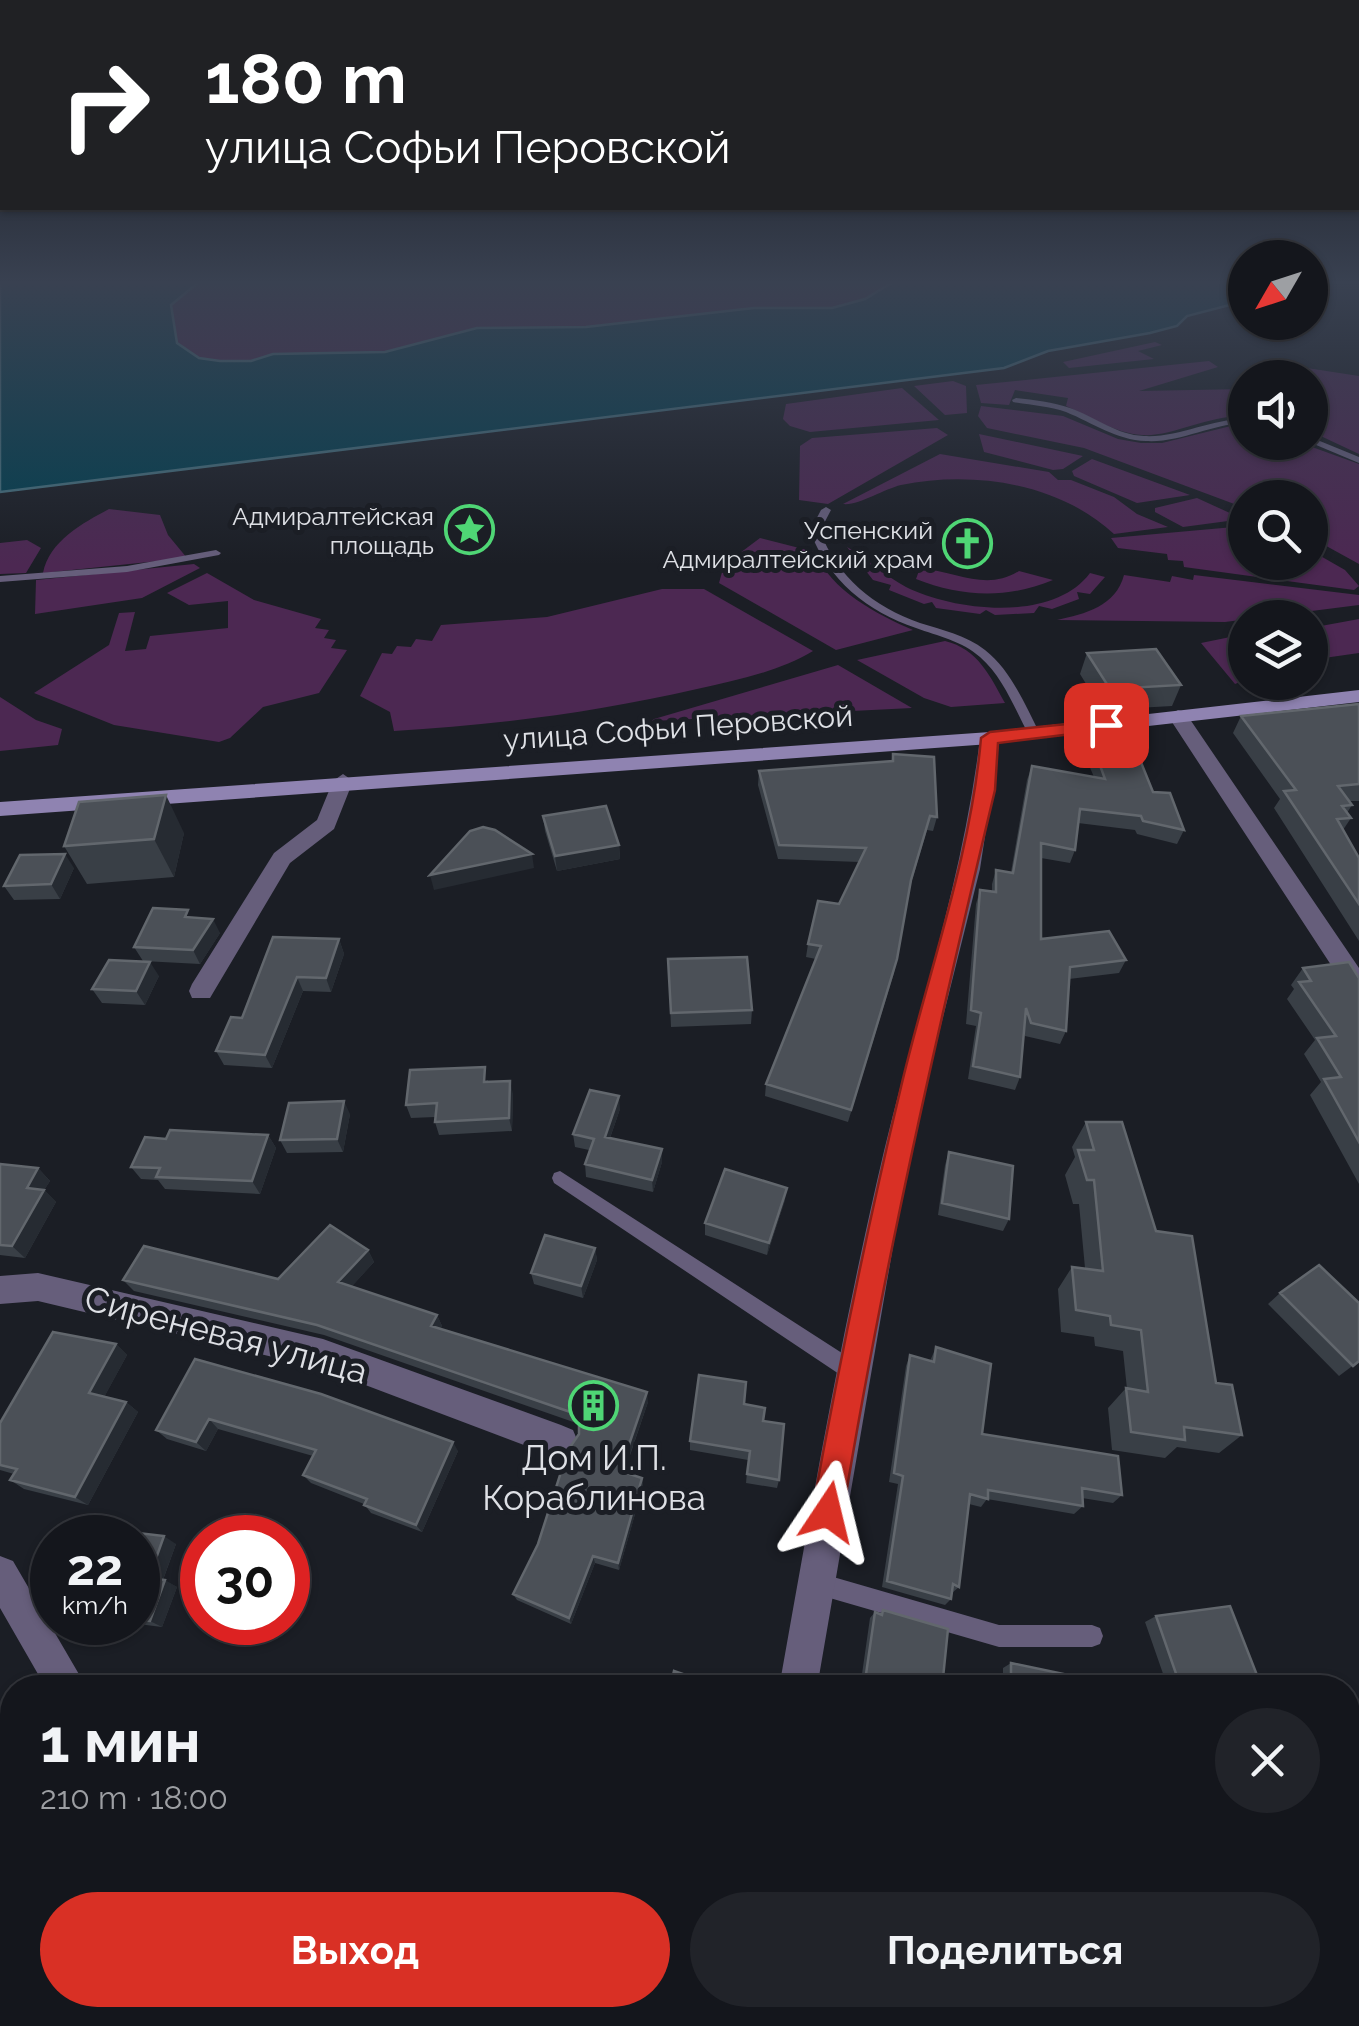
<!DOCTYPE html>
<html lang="ru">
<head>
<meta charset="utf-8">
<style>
  :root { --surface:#14161c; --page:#212329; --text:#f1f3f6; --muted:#9d9fa3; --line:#33353b; --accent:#d93025 }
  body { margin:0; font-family:Raleway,sans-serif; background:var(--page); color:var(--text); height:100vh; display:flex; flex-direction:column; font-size:38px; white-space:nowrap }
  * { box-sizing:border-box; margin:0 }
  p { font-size:32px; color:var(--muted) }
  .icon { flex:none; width:55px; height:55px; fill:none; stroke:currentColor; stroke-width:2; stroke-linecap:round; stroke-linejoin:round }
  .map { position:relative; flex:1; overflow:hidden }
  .details { position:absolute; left:0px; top:1675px; width:1360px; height:352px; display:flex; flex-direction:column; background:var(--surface); border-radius:40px 40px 0 0; box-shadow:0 2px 8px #0004,0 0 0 2px var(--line) }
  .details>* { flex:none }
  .banner { position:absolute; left:0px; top:0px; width:1360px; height:210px; box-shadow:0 2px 8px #0004,0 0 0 2px var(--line); background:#202124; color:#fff; overflow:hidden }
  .needle { width:65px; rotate:231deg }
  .buttons { position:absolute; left:1228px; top:240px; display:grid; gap:20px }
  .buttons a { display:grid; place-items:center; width:100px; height:100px; border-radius:50%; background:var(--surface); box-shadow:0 2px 8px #0004,0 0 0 2px var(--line); font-size:50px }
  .speed { position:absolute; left:30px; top:1515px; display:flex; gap:20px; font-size:50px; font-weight:700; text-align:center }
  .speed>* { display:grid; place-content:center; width:130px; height:130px; border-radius:50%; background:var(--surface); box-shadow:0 2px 8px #0004,0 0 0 2px var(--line); line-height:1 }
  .speed small { font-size:25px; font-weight:400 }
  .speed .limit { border:15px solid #d22; background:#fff; color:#111 }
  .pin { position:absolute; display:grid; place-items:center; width:85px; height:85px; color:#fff; margin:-42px; border-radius:20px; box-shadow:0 5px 15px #0006 }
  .me { position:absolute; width:110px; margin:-55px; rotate:10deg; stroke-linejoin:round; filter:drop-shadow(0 0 8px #0008) }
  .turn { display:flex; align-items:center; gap:35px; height:210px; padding:0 40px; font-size:45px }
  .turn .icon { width:130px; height:130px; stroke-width:2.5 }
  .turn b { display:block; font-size:70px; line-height:85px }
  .round { display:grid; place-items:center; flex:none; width:105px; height:105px; border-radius:52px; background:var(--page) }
  .summary { display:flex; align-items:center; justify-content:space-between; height:170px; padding:0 40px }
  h1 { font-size:60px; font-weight:700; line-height:75px }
  .button { display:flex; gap:20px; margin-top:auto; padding:20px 40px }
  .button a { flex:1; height:115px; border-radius:60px; background:var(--accent); color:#fff; font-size:40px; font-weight:700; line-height:115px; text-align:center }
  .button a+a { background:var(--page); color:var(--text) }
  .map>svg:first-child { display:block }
  .green { fill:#4c2852 }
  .water { fill:#033f50; stroke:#456f7d; stroke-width:2.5 }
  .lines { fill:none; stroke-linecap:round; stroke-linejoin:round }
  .lane { fill:#665e7b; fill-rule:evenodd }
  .street { fill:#665e7b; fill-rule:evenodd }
  .secondary { fill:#8f83b1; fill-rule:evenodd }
  .wall { fill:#393f46 }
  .shaded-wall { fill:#262b32 }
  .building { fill:#4b5057; stroke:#62676d; stroke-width:2.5 }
  .route { fill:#d93025; stroke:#8d1f18; stroke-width:2.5 }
  .labels { text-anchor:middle; stroke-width:10; stroke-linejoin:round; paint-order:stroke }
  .far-poi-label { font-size:25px; fill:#dee0e5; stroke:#1b1e25; text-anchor:end }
  .street-label { font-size:30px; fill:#dee0e5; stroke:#1b1e25 }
  .near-street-label { font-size:35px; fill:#dee0e5; stroke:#1b1e25 }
  .near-poi-label { font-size:35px; fill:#dee0e5; stroke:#1b1e25 }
</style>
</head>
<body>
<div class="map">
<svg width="1359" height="2026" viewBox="0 0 1359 2026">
  <rect width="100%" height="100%" fill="#1b1e25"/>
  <path class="green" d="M199 282H893L864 299 832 308H754L586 327 477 328 385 352 273 354 251 361H220L199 358 177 343 171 305Z
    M1155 342 1162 345 1138 351 1154 359 1069 368 1063 362Z
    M1209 361 1218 367 1139 391 1245 389V416C1208 415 1172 437 1142 435 1115 433 1090 417 1066 406L1068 398 1015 390 1009 405 981 403 976 385Z
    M1307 368 1359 376V454L1310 431V378L1295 377Z
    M953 381 966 386 967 413 945 415 914 386Z
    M902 388 939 420 810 432 790 426 783 419 786 404Z
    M981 406 1063 416 1118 439 1141 443H1162L1235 425 1245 432V442L1301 443 1359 464V564L1310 537V498H1245V508L1084 448 987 428 978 416Z
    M937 428 948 435 828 504 799 500 800 446 812 438Z
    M979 434 1083 456 1063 469 1053 470 984 452Z
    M940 454 1049 472 1058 480H1071L1114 497 1137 514 1168 527 1114 534C1059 483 973 470 901 485 884 489 858 506 843 504Z
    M1092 459 1190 495 1137 503 1074 476 1072 471Z
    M1197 498 1243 519 1183 527 1155 512V508Z
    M109 509 160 515 168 535 187 558 43 573C49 541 83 523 109 509Z
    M1245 526V562H1310V550L1345 570 1359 586 1354 590 1184 567 1183 561 1168 560 1167 554 1118 548 1111 538Z
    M760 538 815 552C830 590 878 615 913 630L836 650 719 583 724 565Z
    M27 540 41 548 26 573 0 574V543Z
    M847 547C868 559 885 576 906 587 954 611 1053 623 1090 573L1105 577 1090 594 1077 592 1079 599 1052 609 1039 606 1034 613 995 615 986 610 980 614 936 608 932 602 924 604 889 590 891 585 873 580Z
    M194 564 200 568 142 598 35 614 36 580Z
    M920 568C960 573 987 591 1019 571L1053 580C1008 599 961 597 916 579Z
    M207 573 254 600 321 619 315 628 329 630 324 638 336 640 331 648 347 650 319 693 263 707 230 738 219 742 114 725 34 693 109 645 119 613 135 612 125 651 146 649 150 636 228 628V601L189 605 167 593Z
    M1124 575 1170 582 1172 576 1193 580 1194 575 1359 595V605L1225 622 1057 620C1085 614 1116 606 1124 575Z
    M662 589H704L813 651C778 672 737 680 697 689 597 712 497 725 394 731L390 712 360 696 382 653 392 654 397 646 411 647 416 639 432 641 441 625 547 617Z
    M1359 619V653L1310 660V628Z
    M1245 634V680L1235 684 1201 643Z
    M945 641C978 649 990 676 1005 703L951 707 924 698 857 660Z
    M838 665 912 708 652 721 654 719Z
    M0 697 36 720 62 729 58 745 0 751Z"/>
  <path class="water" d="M0 282H199L171 305 177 343 199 358 220 361H251L273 354 385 352 477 328 586 327 754 308H832L865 299 893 282H1245V301L1187 316 1177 326 1150 333 1048 351 1004 368 0 492Z"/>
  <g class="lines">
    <path class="lane" d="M1016 398C1034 400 1053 402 1070 408 1095 417 1117 435 1144 436 1178 438 1210 419 1245 419V423C1211 424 1180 443 1146 441 1116 440 1093 423 1066 412 1049 406 1031 405 1013 402L1012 400Z
      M1310 437 1359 457V463L1309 442Z
      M826 507 831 510 820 531C837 577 874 607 920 623 942 630 966 635 985 650 1011 670 1025 705 1040 734L1038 737H1030C1015 710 1004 678 980 657 962 641 938 636 916 628 868 612 828 580 810 531L821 510Z
      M216 550 221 553 219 555 127 572 0 582V576L127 566Z
      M560 1171 859 1364 862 1371 859 1378 852 1380 845 1378 554 1183 552 1178 554 1173Z
      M816 1572 999 1625H1092L1100 1628 1103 1636 1100 1644 1092 1647H999L816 1594 808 1591 805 1583 808 1575Z
      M0 1706 12 1713V1740L0 1733Z
      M12 1803C13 1819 18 1842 0 1849 0 1832 0 1810 12 1803Z
      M0 1959 12 1964V1991L0 1986Z
      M78 2015H117L124 2026H85Z"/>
    <path class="street" d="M1178 710 1185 712 1359 968V996L1350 994 1168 716Z
      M990 732 1000 738 980 869 926 1085 895 1235 817 1688H779C811 1508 842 1329 884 1151 917 1014 963 879 980 738Z
      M343 774 353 781 334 829 290 863 210 998H192L189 991 192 984 274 853 317 820 333 781Z
      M38 1273 323 1339 561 1425 573 1430 578 1442 573 1454 561 1459 323 1369 38 1301 0 1304V1276Z
      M0 1556 13 1561 87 1688H46L0 1608Z
      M206 2015H250L254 2026H210Z
      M734 2015H778V2026H734Z"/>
    <path class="secondary" d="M1359 690V702L990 744 0 816V802L990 732Z"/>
  </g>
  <path class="wall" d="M1087 653 1181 685 1172 706 1102 710 1080 674Z
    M1359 704V801H1349L1352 805 1347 813 1351 818 1343 830 1359 858V941L1274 808 1280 799 1233 733 1241 716Z
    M1094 749 1153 792 1184 830 1177 844 1137 834 1135 830 1078 823 1075 850 1070 863 1041 858V939L1126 960 1119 973 1069 979 1066 1031 1060 1044 1025 1036 1024 1032 1020 1077 1015 1090 968 1079 976 1026 966 1024 976 904 980 890 992 892V884L996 870 1011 872 1027 780 1032 766 1094 777 1088 763Z
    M893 754 937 817 933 831 927 830 910 887 894 973 848 1122 765 1096 766 1084 816 959 806 957 808 944 839 904 859 862 778 859 758 785 759 771 891 762Z
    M543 816 619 845 620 859 557 871 545 831Z
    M184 833 174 877 87 884 64 846Z
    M74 868 60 899 14 900 4 886Z
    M192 917 220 933 200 964 143 961 134 947Z
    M339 939 344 954 331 992 303 991 272 1068 224 1065 216 1051Z
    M668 959 752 1010 751 1024 671 1027Z
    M1303 968 1359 978V1184L1310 1095 1321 1082 1304 1054 1315 1040 1287 999 1294 989 1291 985Z
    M159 976 145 1005 102 1003 92 989Z
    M488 1080V1082L513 1094 512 1131 439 1135 435 1122V1117L411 1118 406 1105Z
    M620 1109 610 1138 662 1149V1162L653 1192 586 1177 585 1164 589 1150 575 1147 573 1134Z
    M350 1114 343 1152 287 1153 280 1140Z
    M1086 1122 1156 1231 1216 1383 1242 1435 1219 1453 1177 1447 1165 1458 1112 1450 1108 1408 1126 1388 1127 1389 1123 1351 1095 1346 1094 1337 1061 1332 1058 1289 1072 1267 1085 1268 1079 1204H1073L1065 1175 1075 1157 1072 1147Z
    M268 1135 276 1148 260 1194 165 1189 158 1180 141 1179 131 1167 166 1139Z
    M949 1152 1009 1219 1003 1231 938 1215 945 1165Z
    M0 1164 38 1168 50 1181 44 1190 56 1202 25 1258 0 1255Z
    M785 1200 767 1255 705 1235V1223Z
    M595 1248 597 1260 583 1298 534 1284 531 1273Z
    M368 1250 374 1262 351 1287 437 1315 442 1326 440 1329 648 1402 624 1473 642 1478 643 1486 619 1570 595 1563 571 1624 517 1600 513 1594 538 1544 579 1434V1424L324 1335 134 1291 123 1280 278 1279Z
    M1280 1293 1359 1361 1339 1376 1268 1304Z
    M116 1344 127 1355 104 1397 126 1402 138 1412 88 1505 24 1489 10 1480 14 1474 0 1470V1423Z
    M936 1347 982 1434 1122 1495 1113 1503 1082 1498 1083 1506 1074 1514 987 1499 981 1507 969 1504 959 1587 952 1593 951 1599 945 1605 882 1587 898 1484 889 1482 906 1366 910 1355 930 1361Z
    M195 1359 458 1451 422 1532 371 1513 364 1504 311 1483 303 1475 313 1456 218 1429 206 1451 167 1439 156 1430Z
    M744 1404 763 1421 779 1480 777 1488 746 1483 748 1460 690 1450V1441Z
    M138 1538 176 1544 163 1580 177 1587 162 1627 122 1622H138Z
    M883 1610 942 1688H860L870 1618 875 1612 880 1614Z
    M1156 1616 1262 1688H1168L1145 1622Z
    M1011 1663 1078 1688H1003V1668Z
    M932 2015H974L982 2026H924Z"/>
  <path class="shaded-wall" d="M166 795 184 833 174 877 154 839Z
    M619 845 620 859 557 871 555 856Z
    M65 854 74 868 60 899 51 884Z
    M532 854 534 868 434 890 430 875Z
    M213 919 220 933 200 964 193 950Z
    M339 939 344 954 331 992 326 978Z
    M150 962 159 976 145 1005 136 991Z
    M297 977 303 991 272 1068 265 1055Z
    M510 1081 513 1094 512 1131 509 1118Z
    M619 1096 620 1109 606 1149 605 1137Z
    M344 1101 350 1114 343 1152 337 1139Z
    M268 1135 276 1148 260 1194 252 1181Z
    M662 1149V1162L653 1192 652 1180Z
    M38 1168 50 1181 44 1190 56 1202 25 1258 12 1246 27 1188Z
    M787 1188 785 1200 767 1255 769 1243Z
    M595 1248 597 1260 583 1298 581 1286Z
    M368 1250 374 1262 345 1294 338 1282Z
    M437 1315 442 1326 436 1337 431 1326Z
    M116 1344 127 1355 101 1403 89 1393Z
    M647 1392 648 1402 621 1480 620 1471Z
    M126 1402 138 1412 88 1505 75 1497Z
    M209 1419 218 1429 206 1451 196 1442Z
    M453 1442 458 1451 422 1532 416 1525Z
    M642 1478 643 1486 619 1570 618 1563Z
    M164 1536 176 1544 161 1585 149 1578Z
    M593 1556 595 1563 571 1624 569 1618Z
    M165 1580 177 1587 162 1627 150 1621Z
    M0 1885 12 1891V1899L0 1894Z"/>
  <path class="building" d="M1156 649 1181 685 1110 689 1087 653Z
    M1359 704V784L1338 786 1352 805 1342 806 1351 818 1337 819 1359 858V904L1284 791 1296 790 1241 716Z
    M1094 749 1136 750 1153 792 1170 793 1184 830 1143 821 1141 816 1080 809 1075 850 1041 843V939L1109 931 1126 960 1070 967 1066 1031 1031 1023 1026 1008 1020 1077 973 1066 981 1013 971 1010 980 890 996 892V870L1013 873 1032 766 1105 779Z
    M893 754 934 757 937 817 930 816 911 880 897 959 851 1110 766 1084 821 946 808 944 818 901 839 904 866 848 779 845 759 771 893 761Z
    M166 795 154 839 64 846 79 802Z
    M606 806 619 845 555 856 543 816Z
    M483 827 495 830 532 854 430 875 470 831Z
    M65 854 51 884 4 886 20 855Z
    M153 908 188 910 185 917 213 919 193 950 134 947Z
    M273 937 339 939 326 978 297 977 265 1055 216 1051 231 1017 242 1018Z
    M747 957 752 1010 671 1013 668 959Z
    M109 960 150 962 136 991 92 989Z
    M1349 962 1359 978V1142L1324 1079 1341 1077 1317 1038 1336 1036 1299 982 1311 981 1303 968Z
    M485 1067 484 1082 510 1081 509 1118 435 1122 437 1103 406 1105 410 1070Z
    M590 1090 619 1096 605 1137 662 1149 652 1180 585 1164 594 1139 573 1134Z
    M344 1101 337 1139 280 1140 289 1103Z
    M1086 1122H1122L1156 1231 1192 1236 1216 1383 1232 1385 1242 1435 1184 1427 1185 1440 1131 1432 1126 1388 1148 1392 1141 1330 1111 1325 1110 1316 1076 1310 1072 1267 1103 1271 1094 1180H1087L1078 1150H1094Z
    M170 1130 268 1135 252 1181 156 1177 160 1168 131 1167 145 1137 166 1139Z
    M949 1152 1013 1166 1009 1219 942 1203Z
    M0 1164 38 1168 27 1188 44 1190 12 1246 0 1245Z
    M725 1169 787 1188 769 1243 705 1223Z
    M330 1225 368 1250 338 1282 437 1315 431 1326 647 1392 620 1471 642 1478 618 1563 593 1556 569 1618 513 1594 538 1544 568 1450 579 1434V1415L317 1325 123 1280 144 1246 278 1279Z
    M545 1235 595 1248 581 1286 531 1273Z
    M1319 1265 1359 1303V1361L1353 1366 1280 1293Z
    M53 1332 116 1344 89 1393 126 1402 75 1497 10 1480 17 1469 0 1465V1423Z
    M936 1347 991 1364 982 1434 1118 1456 1122 1495 1082 1488 1083 1506 988 1490V1499L970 1494 959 1587 953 1584 951 1599 887 1581 903 1476 894 1473 910 1355 934 1362Z
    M195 1359 321 1394 453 1442 416 1525 364 1505 367 1499 303 1475 316 1450 209 1419 196 1442 156 1430Z
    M699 1375 746 1382 744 1404 765 1408 763 1421 784 1424 779 1480 747 1474 750 1451 690 1441Z
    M78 1526 164 1536 149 1578 165 1580 150 1621 138 1620V1538H73Z
    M52 1586V1610L43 1609Z
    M1230 1606 1262 1688H1181L1156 1616Z
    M883 1610 948 1629 942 1688H864L875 1612 882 1615Z
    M1011 1663 1078 1677V1688H1011Z
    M674 1671 724 1688H670Z
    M12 1893V1935L0 1929V1894L9 1899Z
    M942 2015H974L982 2026H935Z"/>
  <linearGradient id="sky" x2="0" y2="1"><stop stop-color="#0f1014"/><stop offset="0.5" stop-color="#394151"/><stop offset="1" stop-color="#394151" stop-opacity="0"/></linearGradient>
  <rect width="1359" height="565" fill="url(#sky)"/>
  <path class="route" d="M1106 720 1115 725 1113 729 998 743 995 790C938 1029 883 1269 843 1512L839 1523 828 1528 817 1523 812 1512C838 1370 867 1228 901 1087 928 972 971 856 981 738L990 732Z"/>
  <defs>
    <symbol id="sight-ring" viewBox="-11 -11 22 22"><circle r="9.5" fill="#1b1e25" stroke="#4fd675" stroke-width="1.5"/><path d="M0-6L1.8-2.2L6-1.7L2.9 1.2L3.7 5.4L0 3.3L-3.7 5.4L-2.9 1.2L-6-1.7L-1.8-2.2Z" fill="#4fd675"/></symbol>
    <symbol id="church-ring" viewBox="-11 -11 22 22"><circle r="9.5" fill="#1b1e25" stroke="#4fd675" stroke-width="1.5"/><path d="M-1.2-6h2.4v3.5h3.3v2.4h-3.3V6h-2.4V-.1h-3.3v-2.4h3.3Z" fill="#4fd675"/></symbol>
    <symbol id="building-ring" viewBox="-11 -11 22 22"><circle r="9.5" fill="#1b1e25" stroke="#4fd675" stroke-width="1.5"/><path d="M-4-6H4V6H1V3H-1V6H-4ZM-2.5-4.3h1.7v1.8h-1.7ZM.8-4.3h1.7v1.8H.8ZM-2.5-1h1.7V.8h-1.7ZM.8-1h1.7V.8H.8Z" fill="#4fd675"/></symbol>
  </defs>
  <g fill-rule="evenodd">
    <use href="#sight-ring" x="442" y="502" width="55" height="55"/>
    <use href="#church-ring" x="940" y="516" width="55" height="55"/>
    <use href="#building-ring" x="566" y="1378" width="55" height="55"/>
  </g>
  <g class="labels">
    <g class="far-poi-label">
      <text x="434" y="525">Адмиралтейская<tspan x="434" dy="29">площадь</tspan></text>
      <text x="933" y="539">Успенский<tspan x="933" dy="29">Адмиралтейский храм</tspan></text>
    </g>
    <g class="street-label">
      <text transform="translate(678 728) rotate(-4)" y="10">улица Софьи Перовской</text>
    </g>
    <g class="near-street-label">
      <text transform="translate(226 1335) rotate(15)" y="12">Сиреневая улица</text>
    </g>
    <g class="near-poi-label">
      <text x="594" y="1470">Дом И.П.<tspan x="594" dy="40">Кораблинова</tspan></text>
    </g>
  </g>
</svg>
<div class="buttons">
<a><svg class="needle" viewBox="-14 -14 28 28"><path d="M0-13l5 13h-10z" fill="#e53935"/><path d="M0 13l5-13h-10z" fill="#9d9fa3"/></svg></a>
<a><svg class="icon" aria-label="sound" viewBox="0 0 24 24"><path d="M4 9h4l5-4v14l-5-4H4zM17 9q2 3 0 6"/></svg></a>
<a><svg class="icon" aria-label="search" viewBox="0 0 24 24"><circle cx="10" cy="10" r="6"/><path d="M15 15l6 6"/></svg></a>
<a><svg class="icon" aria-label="layers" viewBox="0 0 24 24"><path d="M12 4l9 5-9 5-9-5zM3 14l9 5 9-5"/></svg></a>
</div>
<div class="speed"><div>22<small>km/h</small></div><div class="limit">30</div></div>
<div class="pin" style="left:1106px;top:725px;background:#d93025"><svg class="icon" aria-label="arrive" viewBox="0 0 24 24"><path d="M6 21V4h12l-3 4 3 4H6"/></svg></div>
<svg class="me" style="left:828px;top:1512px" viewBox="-20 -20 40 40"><path d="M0-17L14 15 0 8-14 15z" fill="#d93025" stroke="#fff" stroke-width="4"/></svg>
<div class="banner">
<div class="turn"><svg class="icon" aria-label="right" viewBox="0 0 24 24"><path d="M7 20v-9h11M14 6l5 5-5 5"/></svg><div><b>180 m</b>улица Софьи Перовской</div></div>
</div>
<section class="details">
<div class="summary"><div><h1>1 мин</h1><p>210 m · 18:00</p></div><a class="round"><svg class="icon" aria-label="close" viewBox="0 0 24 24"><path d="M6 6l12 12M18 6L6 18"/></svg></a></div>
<div class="button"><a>Выход</a><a>Поделиться</a></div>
</section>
</div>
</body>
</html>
